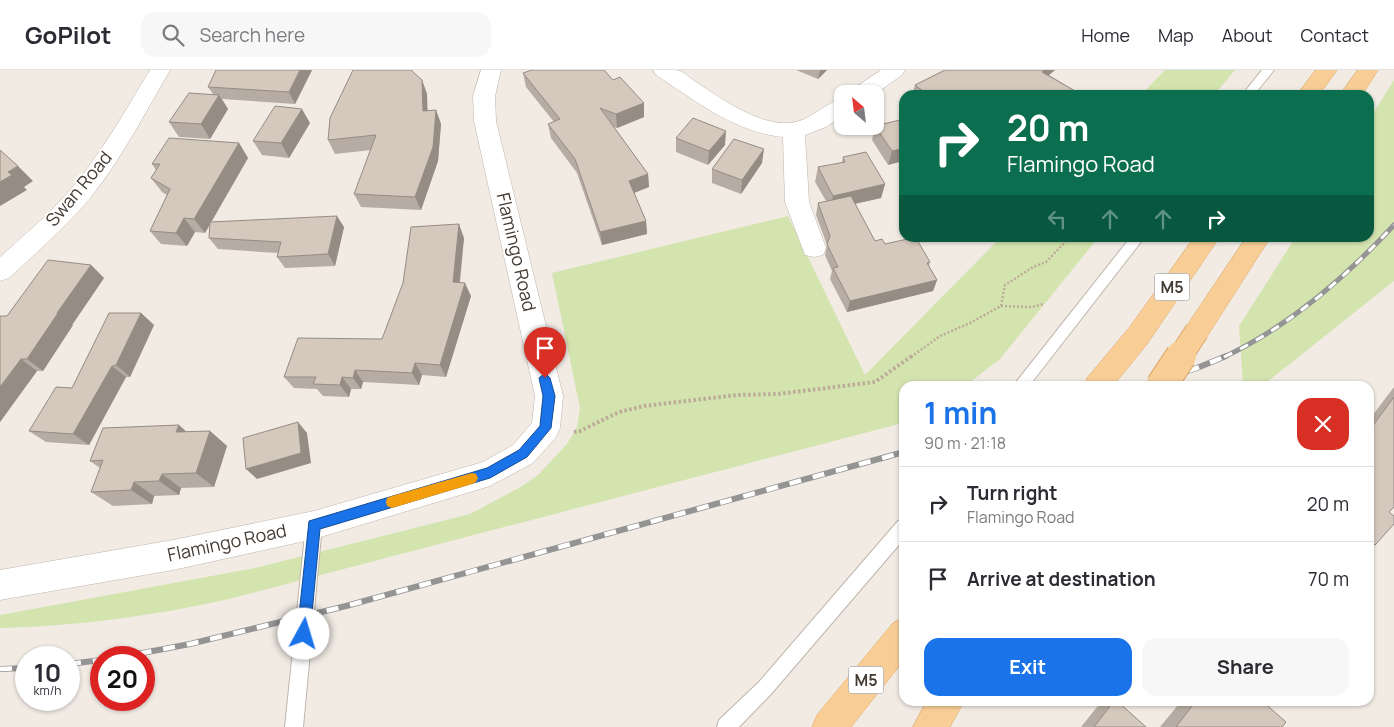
<!DOCTYPE html>
<html lang="en">
<head>
<meta charset="utf-8">
<style>
  :root { --surface:#fff; --page:#f7f7f7; --text:#2b2b33; --muted:#7c7c81; --line:#e1e1e2; --accent:#1a73e8 }
  body { margin:0; font-family:Manrope,sans-serif; background:var(--page); color:var(--text); height:100vh; display:flex; flex-direction:column; font-size:19px; white-space:nowrap }
  * { box-sizing:border-box; margin:0 }
  p { font-size:16px; color:var(--muted) }
  .icon { flex:none; width:28px; height:28px; fill:none; stroke:currentColor; stroke-width:2; stroke-linecap:round; stroke-linejoin:round }
  .map { position:relative; flex:1; overflow:hidden }
  .drawer { position:absolute; left:899px; top:311px; width:475px; height:325px; display:flex; flex-direction:column; background:var(--surface); border-radius:15px; box-shadow:0 1px 4px #0004 }
  .drawer>* { flex:none }
  .guide { position:absolute; left:899px; top:20px; width:475px; height:152px; border-radius:15px; box-shadow:0 1px 4px #0004; background:#0b6e4f; color:#fff; overflow:hidden }
  .needle { width:32px; rotate:332deg }
  .fabs { position:absolute; left:834px; top:15px; display:grid; gap:10px }
  .fabs a { display:grid; place-items:center; width:50px; height:50px; border-radius:10px; background:var(--surface); box-shadow:0 1px 4px #0004; font-size:25px }
  .speed { position:absolute; left:15px; top:576px; display:flex; gap:10px; font-size:25px; font-weight:700; text-align:center }
  .speed>* { display:grid; place-content:center; width:65px; height:65px; border-radius:50%; background:var(--surface); box-shadow:0 1px 4px #0004; line-height:1 }
  .speed small { font-size:12px; font-weight:400 }
  .speed .limit { border:8px solid #d22; background:#fff; color:#111 }
  .pin { position:absolute; display:grid; place-items:center; width:42px; height:42px; color:#fff; margin:-51px -21px; border-radius:50% 50% 50% 0; rotate:-45deg; box-shadow:0 0 5px #0007 }
  .pin .icon { rotate:45deg }
  .me { position:absolute; width:55px; margin:-28px; rotate:6deg; stroke-linejoin:round; filter:drop-shadow(0 0 4px #0008) }
  .turn { display:flex; align-items:center; gap:18px; height:105px; padding:0 25px; font-size:22px }
  .turn .icon { width:65px; height:65px; stroke-width:2.5 }
  .turn b { display:block; font-size:35px; line-height:42px }
  .lanes { display:flex; align-items:center; height:48px; padding:0 25px; background:#0003; justify-content:center; gap:25px; direction:ltr }
  .lanes .off { opacity:.35 }
  .round { display:grid; place-items:center; flex:none; width:52px; height:52px; border-radius:15px; background:var(--page) }
  .overview { display:flex; align-items:center; justify-content:space-between; height:85px; padding:0 25px }
  h1 { font-size:30px; font-weight:700; line-height:38px; color:var(--accent) }
  .action { display:flex; gap:10px; margin-top:auto; padding:10px 25px }
  .action a { flex:1; height:58px; border-radius:15px; background:var(--accent); color:#fff; font-size:20px; font-weight:700; line-height:58px; text-align:center }
  .action a+a { background:var(--page); color:var(--text) }
  ul { padding:0; list-style:none }
  li { display:flex; align-items:center; gap:15px; height:75px; padding:0 25px; border-top:1px solid var(--line) }
  li div { flex:1 }
  li b { display:block; font-size:19px }
  li em { font-style:normal }
  header { display:flex; align-items:center; gap:30px; box-sizing:border-box; height:70px; padding:0 25px; background:var(--surface); border-bottom:1px solid var(--line) }
  header strong { font-size:24px }
  nav { display:flex; gap:28px; margin-inline-start:auto; font-size:18px }
  .search { width:350px; height:45px; background:var(--page); display:flex; align-items:center; gap:12px; box-sizing:border-box; padding:0 18px; border-radius:15px; color:var(--muted); font-size:19px }
  .map>svg:first-child { display:block }
  .green { fill:#d4e4af }
  .lines { fill:none; stroke-linecap:round; stroke-linejoin:round }
  .lane-casing { stroke:#bfb5aa; stroke-width:2 }
  .street-casing { stroke:#bfb5aa; stroke-width:1 }
  .primary-casing { stroke:#dda867; stroke-width:1 }
  .path-far1 { stroke:#bdab99; stroke-width:2.5; stroke-dasharray:2 2; stroke-linecap:butt }
  .path { stroke:#bdab99; stroke-width:4; stroke-dasharray:2.5 2.5; stroke-linecap:butt }
  .lane { fill:#fff; fill-rule:evenodd }
  .street { fill:#fff; fill-rule:evenodd }
  .primary { fill:#f9ce96; fill-rule:evenodd }
  .rail-far1-casing { stroke:#949494; stroke-width:5 }
  .rail-casing { stroke:#949494; stroke-width:6 }
  .rail-far1 { stroke:#fff; stroke-width:3; stroke-dasharray:9; stroke-linecap:butt }
  .rail { stroke:#fff; stroke-width:4.5; stroke-dasharray:12; stroke-linecap:butt }
  .primary-bridge-far1-casing { stroke:#dda867; stroke-width:25; stroke-linecap:butt }
  .primary-bridge-casing { stroke:#dda867; stroke-width:32; stroke-linecap:butt }
  .primary-bridge-far1 { stroke:#f9ce96; stroke-width:23 }
  .primary-bridge { stroke:#f9ce96; stroke-width:30 }
  .wall { fill:#b7aca3 }
  .shaded-wall { fill:#958c84 }
  .building { fill:#d5c8bd; stroke:#958c84 }
  .route { fill:#1a73e8; stroke:#114b97 }
  .slow { fill:#f59e0b }
  .labels { text-anchor:middle; stroke-width:4; stroke-linejoin:round; paint-order:stroke }
  .shield { fill:#fff; stroke:#7b7671; stroke-width:1 }
  .shield-label { font-size:16px; font-weight:bold; fill:#433b34 }
  .street-label { font-size:18px; fill:#433b34; stroke:#fff }
</style>
</head>
<body>
<header>
<strong>GoPilot</strong>
<div class="search"><svg class="icon" aria-label="search" viewBox="0 0 24 24"><circle cx="10" cy="10" r="6"/><path d="M15 15l6 6"/></svg>Search here</div>
<nav><a>Home</a><a>Map</a><a>About</a><a>Contact</a></nav>
</header>
<div class="map">
<svg width="1394" height="657" viewBox="0 0 1394 657">
  <rect width="100%" height="100%" fill="#f1ebe4"/>
  <path class="green" d="M1165 0H1235L1214 25H1141Z
    M1394 10V211L1262 316H1243L1239 256 1295 168H1369V50Z
    M788 146 865 305 1000 168H1098L1000 289 965 316H904V352L899 354 229 529C153 546 78 556 0 558V545L255 498 470 444 519 418 538 405 567 374 577 357 580 338 552 203Z"/>
  <g class="lines">
    <defs>
      <path id="lane" d="M1262 0H1274L1254 25H1242Z
        M1130 168H1144L1029 316H1013Z
        M314 447 320 450 322 455 303 657H285L306 455 308 450Z
        M904 448V469L771 624 739 657H717L719 650 759 612 898 451Z"/>
      <path id="street" d="M150 0H170C145 43 122 88 91 127 66 157 37 182 9 208L0 211V187C27 163 54 140 77 112 105 77 127 38 150 0Z
        M481 0H501L495 26 496 51 563 326 560 358 556 367 533 393 490 416 314 469 173 500 0 530V500L173 470 314 441 483 392 513 375 532 353 535 326 474 51 473 26Z
        M653 0C660 0 669 0 676 0 684 1 692 10 699 14 725 31 758 55 790 53 811 51 824 33 842 29V46L826 57 805 65 809 132 826 178 823 185 814 187 805 185 785 132 783 67C734 62 696 31 656 5Z
        M881 0H905L902 5 875 24H850L853 19Z"/>
      <path id="primary" d="M1316 0H1337L1319 25H1297Z
        M1358 0H1378L1362 25H1340Z
        M1194 168H1219L1147 274 1113 316H1084L1087 308 1129 258Z
        M1246 168H1270L1206 268 1197 272 1188 268 1184 261 1188 254Z
        M904 548V590L851 657H812L817 645 893 553Z
        M927 631H964L950 657H913Z"/>
    </defs>
    <use href="#lane" class="lane-casing"/>
    <use href="#street" class="street-casing"/>
    <use href="#primary" class="primary-casing"/>
    <path class="path-far1" d="M1001 236 1032 237 1044 234
      M911 287 940 266 970 253 1001 236 1005 215 1033 197 1046 192 1069 168"/>
    <path class="path" d="M574 362 580 361 619 342 644 336 737 325 778 324 875 312 912 286"/>
    <use href="#lane" class="lane"/>
    <use href="#street" class="street"/>
    <use href="#primary" class="primary"/>
    <defs>
      <path id="rail-far1" d="M1224 287C1290 256 1345 208 1394 155"/>
      <path id="rail" d="M1142 316 1197 298 1226 286
        M116 588 190 574 346 536 904 382
        M69 594 101 590
        M0 599 26 598"/>
    </defs>
    <use href="#rail-far1" class="rail-far1-casing"/>
    <use href="#rail" class="rail-casing"/>
    <use href="#rail-far1" class="rail-far1"/>
    <use href="#rail" class="rail"/>
    <defs>
      <path id="primary-bridge-far1" d="M1180 287 1197 261"/>
      <path id="primary-bridge" d="M1161 316 1181 286"/>
    </defs>
    <use href="#primary-bridge-far1" class="primary-bridge-far1-casing"/>
    <use href="#primary-bridge" class="primary-bridge-casing"/>
    <use href="#primary-bridge-far1" class="primary-bridge-far1"/>
    <use href="#primary-bridge" class="primary-bridge"/>
  </g>
  <path class="wall" d="M312 0 295 34 222 29 228 39 210 69 179 67 169 52 213 24 208 17Z
    M796 0H827L818 9Z
    M945 0H1055L1049 5 1082 25H912L915 15Z
    M523 3 613 10 644 33V47L617 58 614 57 648 104 649 117 634 123 646 151 647 164 602 175 577 103 551 68 548 54 554 52 526 17Z
    M422 10 427 24V40H436L441 54 438 91 421 140 361 137 354 124 371 80 335 84 328 70Z
    M904 49 888 95 872 70 875 56Z
    M310 53 289 88 262 85 253 71Z
    M676 68 725 75 708 95 676 82Z
    M239 73 248 88 211 152 344 157 335 196 285 198 277 187 278 183 218 179 209 168 210 154 205 163 195 162 187 176 161 174 150 161 167 125 162 122 151 108 156 100 152 94Z
    M843 87 885 114 881 128 855 134 875 171 885 174 930 192 929 196 937 210 933 221 847 242 830 209 832 201 825 185 827 175 816 145 818 133 826 131 815 112 818 97 842 93Z
    M762 93 741 124 712 113V99Z
    M464 168 460 213 471 226 446 307 422 305 419 315 363 312 361 319H351L349 327 323 326 317 319 294 318 284 307 382 269Z
    M91 195 104 208 72 255H73L43 301H37L0 352V246H7Z
    M141 243 154 255 130 307H126L89 375 46 372 29 361 72 318Z
    M1394 317V437L1389 442 1375 475 1369 479V350Z
    M210 361 227 376 214 417 181 418 179 425 154 426 152 434 113 436 91 422 100 398 90 391 186 362Z
    M1111 631H1117L1146 657H1081L1097 637Z
    M1174 631H1262L1282 657H1160L1178 635Z"/>
  <path class="shaded-wall" d="M300 0H312L295 34 289 22Z
    M820 0H827L818 9Z
    M1044 0H1055L1036 16 1042 2Z
    M422 10 427 24 428 55 423 41Z
    M219 25 228 39 210 69 201 54Z
    M644 33V47L617 58 616 44Z
    M302 39 310 53 289 88 281 73Z
    M436 40 441 54 438 91 421 140 415 127Z
    M726 61 725 75 708 95 709 81Z
    M239 73 248 88 205 163 194 149Z
    M904 78V91L888 95 892 81Z
    M764 79 762 93 741 124 742 110Z
    M18 96 33 111 24 117 27 120 0 136V112L8 102Z
    M648 104 649 117 631 124 629 111Z
    M885 114 881 128 830 139 833 126Z
    M337 146 344 157 335 196 328 184Z
    M184 148 195 162 187 176 176 163Z
    M646 151 647 164 602 175 600 162Z
    M459 154 464 168 458 225 453 212Z
    M91 195 104 208 72 255H73L43 301 27 289 57 243Z
    M937 210 933 221 847 242 850 231Z
    M465 213 471 226 446 307 440 295Z
    M141 243 154 255 130 307 116 295Z
    M21 289 37 301 0 352V317Z
    M415 293 422 305 419 315 412 303Z
    M112 296 126 307 89 375 73 364Z
    M355 300 363 312 361 319 353 308Z
    M342 307 351 319 349 327 340 315Z
    M298 352 307 363 311 393 257 409 246 399Z
    M179 355 197 371 176 362Z
    M210 361 227 376 214 417 196 403Z
    M162 404 181 418 179 425 159 411Z
    M134 412 154 426 152 434 131 420Z"/>
  <path class="building" d="M216 0H300L289 22 208 17Z
    M353 0H411L422 10 423 41 436 40 433 77 415 127 354 124 376 65 328 70 330 48Z
    M532 0H604L613 10 620 7 644 33 616 44 600 38 648 104 629 111 646 151 600 162 575 89 548 54 560 49 523 3Z
    M945 0H1044L1042 2 1082 25H1007L1003 23V25H928L915 15Z
    M189 23 219 25 201 54 169 52Z
    M275 36 302 39 281 73 253 71Z
    M693 48 726 61 709 81 676 68Z
    M904 49V78L892 81 875 56Z
    M169 68 239 73 194 149 184 148 176 163 150 161 170 119 151 108 160 94H152Z
    M734 69 764 79 742 110 712 99Z
    M0 80 18 96 8 102 12 105 0 112Z
    M866 82 885 114 833 126 818 97 845 92 843 87Z
    M851 126 875 171 882 169 885 174 912 168H916L930 192 927 193 937 210 850 231 833 198 838 197 827 174 830 166 818 133Z
    M337 146 328 184 277 187 281 172 209 168 210 152Z
    M459 154 453 212 465 213 440 295 415 293 412 303 355 300 353 308 342 307 340 315 313 314 316 307H284L298 268 382 269 403 213 411 157Z
    M48 190 91 195 57 243H58L27 289H21L0 317V246H7Z
    M109 243H141L116 295 112 296 73 364 29 361 56 317 72 318Z
    M1394 327V437L1389 442 1394 446V454L1375 475 1369 470V356L1371 358Z
    M298 352 301 383 246 399 243 368Z
    M179 355 176 362 210 361 196 403 162 404 159 411 134 412 131 420 91 422 103 390 90 391 103 358Z
    M1114 631H1117L1146 657H1094Z
    M1196 631H1262L1286 652 1282 657H1176Z"/>
  <path class="route" d="M545 303 550 308 555 326 551 358 527 387 490 408 320 459 310 564 309 569 304 571 299 569 297 564 309 451 487 398 519 380 540 356 543 326 539 308Z"/>
  <path class="slow" d="M472 403 476 404 478 408 476 412 472 414 392 438 387 436 386 432 387 428 392 426Z"/>
  <g class="labels">
    <g class="shield">
      <rect x="1154.5" y="203.5" width="35" height="27" rx="4"/>
      <rect x="848.5" y="596.5" width="35" height="27" rx="4"/>
    </g>
    <g class="shield-label">
      <text x="1172" y="223">M5</text>
      <text x="866" y="616">M5</text>
    </g>
    <g class="street-label">
      <text transform="translate(79 119) rotate(-50)" y="6">Swan Road</text>
      <text transform="translate(516 182) rotate(77)" y="6">Flamingo Road</text>
      <text transform="translate(227 473) rotate(-12)" y="6">Flamingo Road</text>
    </g>
  </g>
</svg>
<div class="fabs">
<a><svg class="needle" viewBox="-14 -14 28 28"><path d="M0-13l5 13h-10z" fill="#e53935"/><path d="M0 13l5-13h-10z" fill="#7c7c81"/></svg></a>
</div>
<div class="speed"><div>10<small>km/h</small></div><div class="limit">20</div></div>
<div class="pin" style="left:545px;top:308px;background:#d93025"><svg class="icon" aria-label="arrive" viewBox="0 0 24 24"><path d="M6 21V4h12l-3 4 3 4H6"/></svg></div>
<svg class="me" style="left:304px;top:564px" viewBox="-20 -20 40 40"><circle r="19" fill="#fff"/><path d="M0-13L10 11 0 6-10 11z" fill="#1a73e8"/></svg>
<div class="guide">
<div class="turn"><svg class="icon" aria-label="right" viewBox="0 0 24 24"><path d="M7 20v-9h11M14 6l5 5-5 5"/></svg><div><b>20 m</b>Flamingo Road</div></div>
<div class="lanes"><svg class="icon off" aria-label="left" viewBox="0 0 24 24"><path d="M17 20v-9H6M10 6l-5 5 5 5"/></svg><svg class="icon off" aria-label="ahead" viewBox="0 0 24 24"><path d="M12 20V5M6 11l6-6 6 6"/></svg><svg class="icon off" aria-label="ahead" viewBox="0 0 24 24"><path d="M12 20V5M6 11l6-6 6 6"/></svg><svg class="icon" aria-label="right" viewBox="0 0 24 24"><path d="M7 20v-9h11M14 6l5 5-5 5"/></svg></div>
</div>
<section class="drawer">
<div class="overview"><div><h1>1 min</h1><p>90 m · 21:18</p></div><a class="round" style="background:#d93025;color:#fff"><svg class="icon" aria-label="close" viewBox="0 0 24 24"><path d="M6 6l12 12M18 6L6 18"/></svg></a></div>
<ul>
<li><svg class="icon" aria-label="right" viewBox="0 0 24 24"><path d="M7 20v-9h11M14 6l5 5-5 5"/></svg><div><b>Turn right</b><p>Flamingo Road</p></div><em>20 m</em></li>
<li><svg class="icon" aria-label="arrive" viewBox="0 0 24 24"><path d="M6 21V4h12l-3 4 3 4H6"/></svg><div><b>Arrive at destination</b></div><em>70 m</em></li>
</ul>
<div class="action"><a>Exit</a><a>Share</a></div>
</section>
</div>
</body>
</html>
